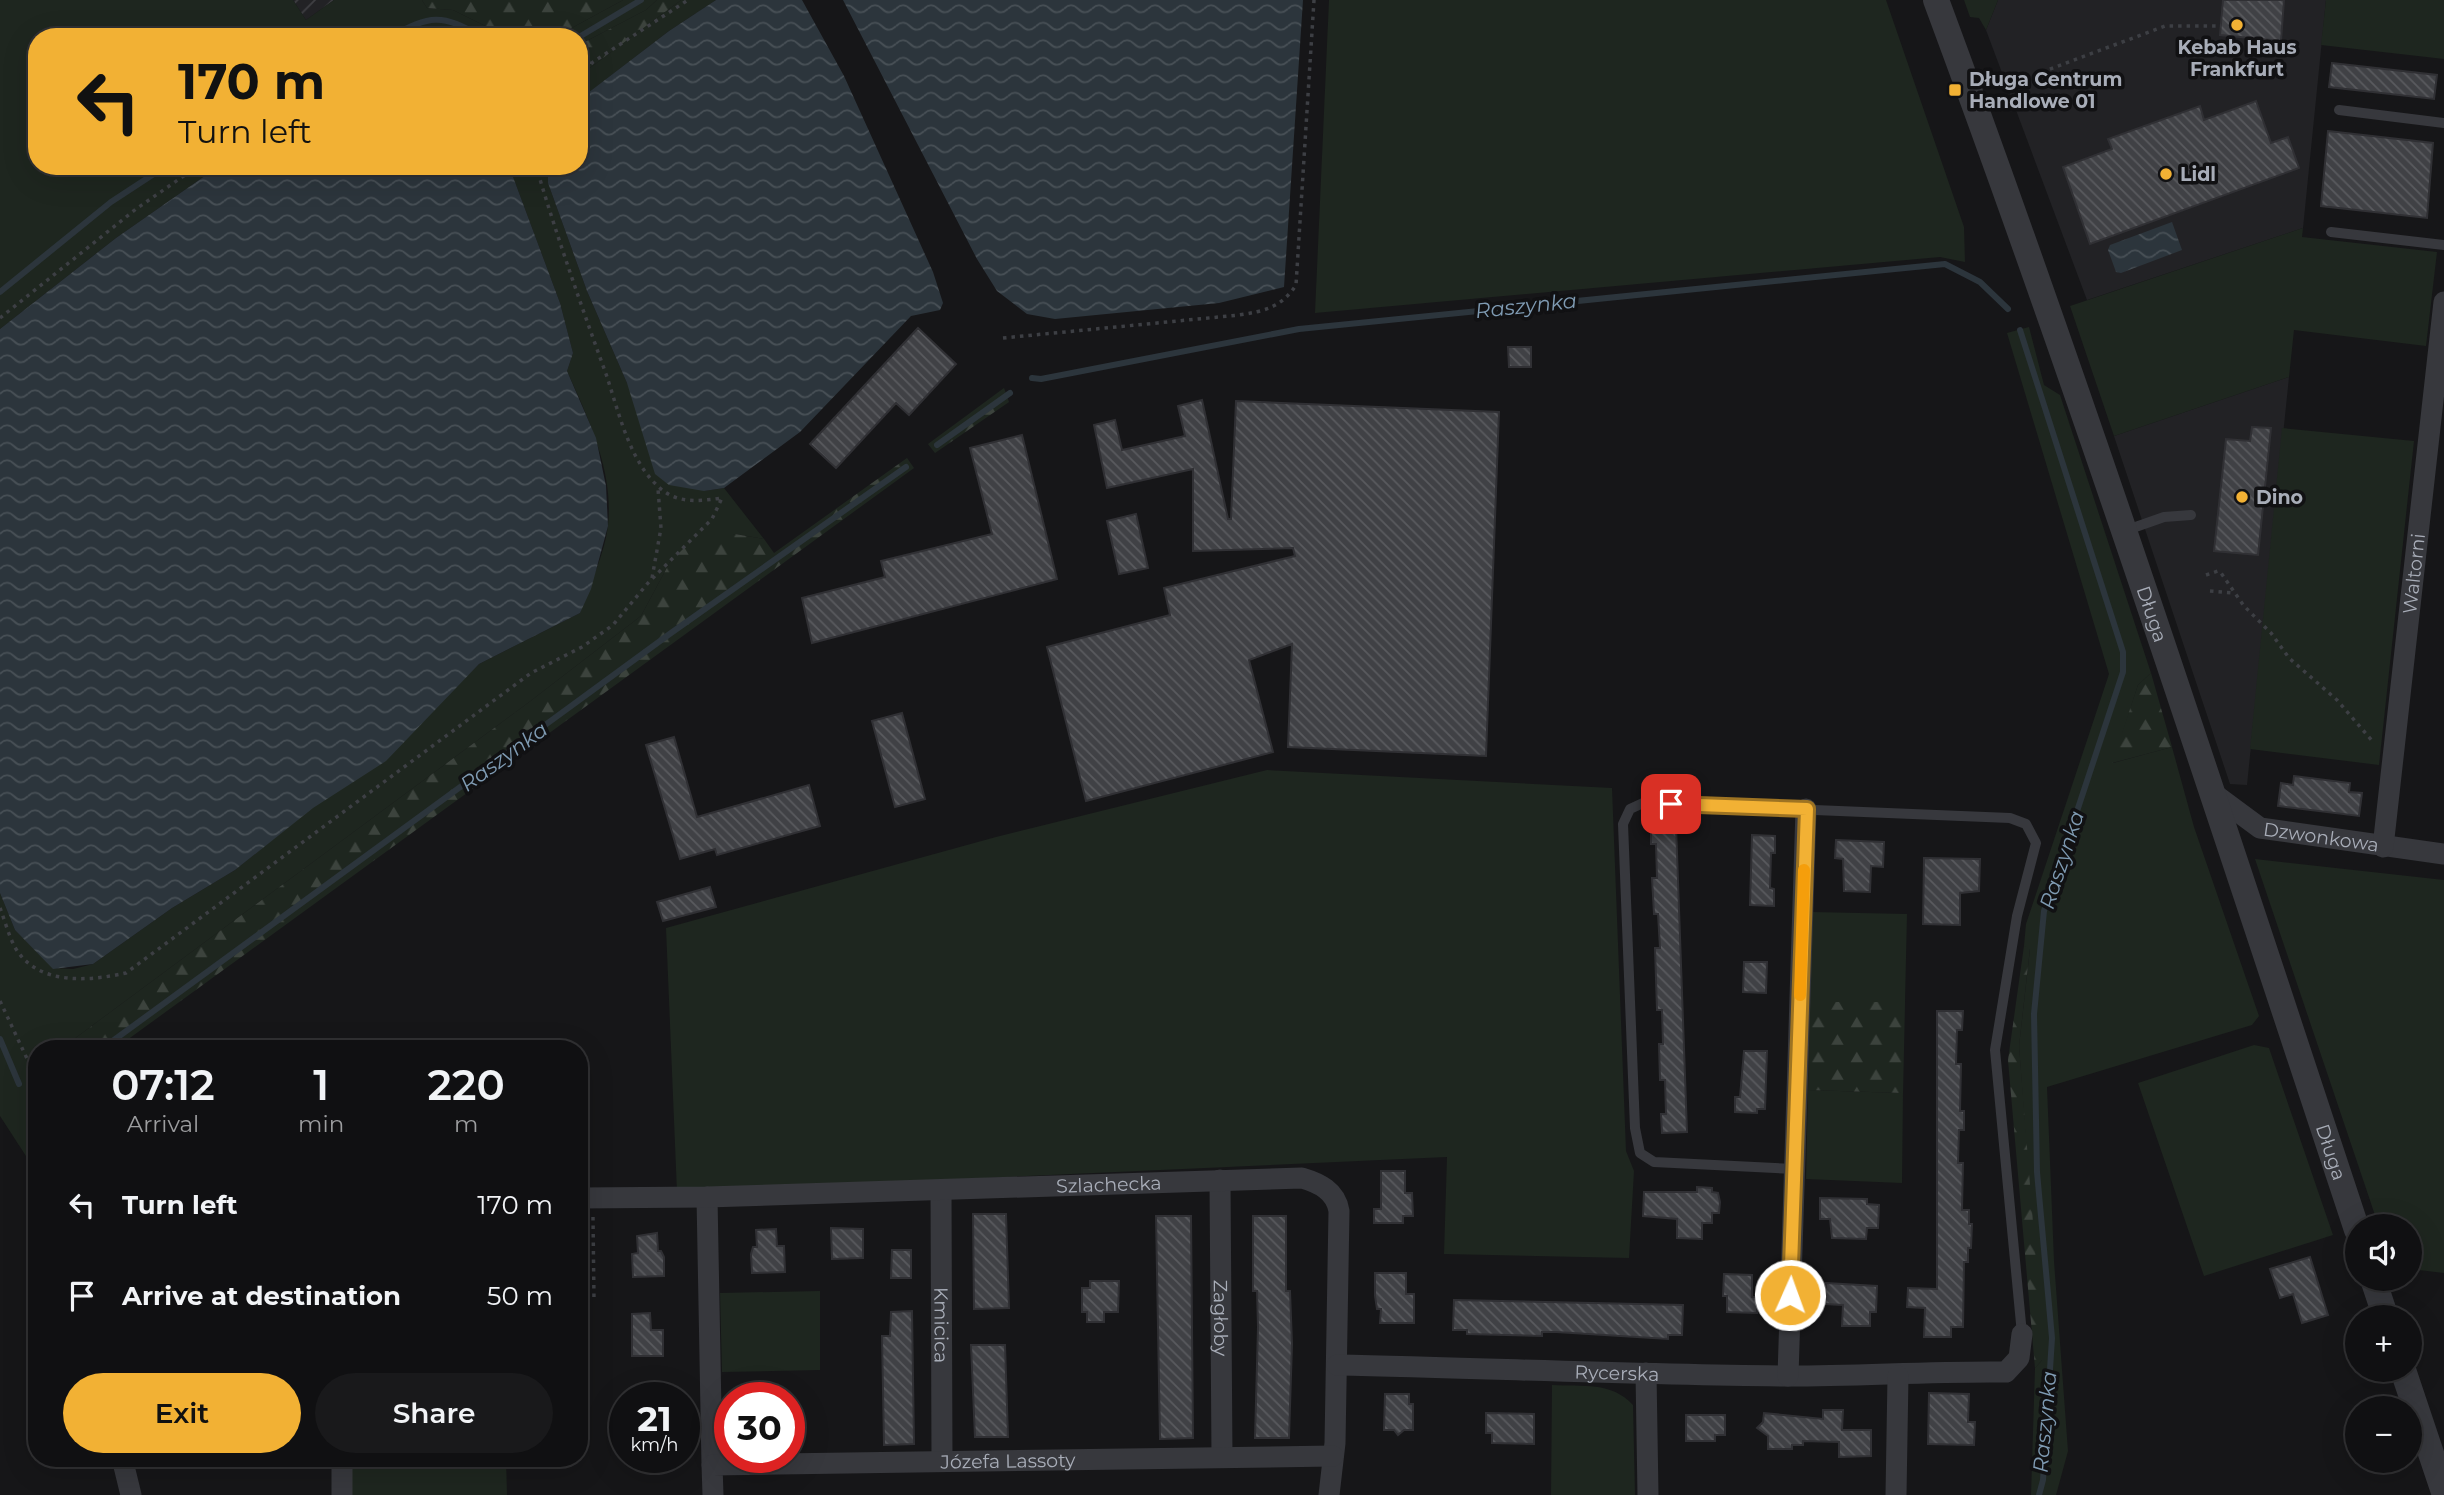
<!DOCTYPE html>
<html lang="en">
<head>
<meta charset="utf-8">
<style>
  :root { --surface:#101012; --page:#19191b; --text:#f1f3f6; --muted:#9c9d9f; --line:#303032; --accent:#f2b134 }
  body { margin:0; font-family:Montserrat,sans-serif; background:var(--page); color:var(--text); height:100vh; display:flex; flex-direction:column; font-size:26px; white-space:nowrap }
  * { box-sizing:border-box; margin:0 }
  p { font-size:23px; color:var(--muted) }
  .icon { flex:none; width:38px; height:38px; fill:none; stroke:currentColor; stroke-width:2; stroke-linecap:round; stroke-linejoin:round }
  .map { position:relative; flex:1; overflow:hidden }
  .side { position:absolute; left:28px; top:1040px; width:560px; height:427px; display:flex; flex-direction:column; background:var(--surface); border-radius:28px; box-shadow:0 7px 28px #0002,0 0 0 2px var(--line) }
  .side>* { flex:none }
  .guide { position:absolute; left:28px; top:28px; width:560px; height:147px; border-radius:28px; box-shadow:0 7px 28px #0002,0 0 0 2px var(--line); background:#f2b134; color:#111; overflow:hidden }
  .buttons { position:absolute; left:2345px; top:1214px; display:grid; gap:14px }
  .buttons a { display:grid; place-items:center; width:77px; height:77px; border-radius:50%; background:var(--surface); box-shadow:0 7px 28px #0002,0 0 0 2px var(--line); font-size:35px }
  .speed { position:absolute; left:609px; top:1382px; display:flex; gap:14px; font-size:35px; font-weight:700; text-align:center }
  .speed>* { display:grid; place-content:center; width:91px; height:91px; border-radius:50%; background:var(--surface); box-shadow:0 7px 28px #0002,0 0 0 2px var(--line); line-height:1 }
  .speed small { font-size:18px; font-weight:400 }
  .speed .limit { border:10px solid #d22; background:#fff; color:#111 }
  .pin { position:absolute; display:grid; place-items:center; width:60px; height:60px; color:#fff; margin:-30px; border-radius:14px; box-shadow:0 4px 10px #0006 }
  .me { position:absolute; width:77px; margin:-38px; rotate:2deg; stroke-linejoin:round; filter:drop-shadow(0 0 5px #0008) }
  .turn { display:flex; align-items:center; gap:24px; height:147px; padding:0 35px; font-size:32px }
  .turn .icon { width:91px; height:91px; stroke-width:2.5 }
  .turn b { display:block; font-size:49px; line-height:60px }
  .eta { display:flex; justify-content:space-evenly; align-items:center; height:119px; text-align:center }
  .eta b { font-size:42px; font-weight:600; line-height:49px }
  .action { display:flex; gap:14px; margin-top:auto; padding:14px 35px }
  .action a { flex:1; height:80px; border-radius:42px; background:var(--accent); color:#111; font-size:28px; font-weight:600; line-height:80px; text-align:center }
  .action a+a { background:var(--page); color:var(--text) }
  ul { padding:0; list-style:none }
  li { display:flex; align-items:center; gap:21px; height:91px; padding:0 35px }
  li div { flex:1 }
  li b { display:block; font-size:26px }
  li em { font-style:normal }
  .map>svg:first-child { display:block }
  .built { fill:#222225 }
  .industrial { fill:url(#industrial-furrows) }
  .green { fill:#1e261f }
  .forest { fill:url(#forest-firs) }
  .water { fill:url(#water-waves) }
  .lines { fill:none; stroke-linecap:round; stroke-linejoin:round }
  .stream { stroke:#2c353c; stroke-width:6 }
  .building { fill:url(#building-back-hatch); stroke:#303034; stroke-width:2 }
  .path { stroke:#3d3f44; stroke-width:3.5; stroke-dasharray:3.5 5; stroke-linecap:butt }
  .service { stroke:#37383d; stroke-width:10 }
  .minor { stroke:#37383d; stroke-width:21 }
  .tertiary { stroke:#37383d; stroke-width:26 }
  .route-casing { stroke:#9d7322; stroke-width:18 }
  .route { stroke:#f2b134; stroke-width:12 }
  .slow { stroke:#f59e0b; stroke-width:12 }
  .poi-dot { fill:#f2b134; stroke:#111113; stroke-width:2.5 }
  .labels { text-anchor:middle; stroke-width:7; stroke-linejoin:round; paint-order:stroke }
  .poi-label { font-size:19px; font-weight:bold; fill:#a8adb8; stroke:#111113; text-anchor:start }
  .street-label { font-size:19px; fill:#a8adb8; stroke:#111113 }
  .water-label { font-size:21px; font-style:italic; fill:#7f9bb3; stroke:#111113 }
</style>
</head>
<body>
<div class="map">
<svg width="2444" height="1495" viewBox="0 0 2444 1495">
  <defs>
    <pattern id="industrial-furrows" width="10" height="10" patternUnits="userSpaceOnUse" patternTransform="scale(1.75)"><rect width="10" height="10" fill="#222225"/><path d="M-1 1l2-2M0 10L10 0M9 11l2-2" fill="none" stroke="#3f3f43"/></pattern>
    <pattern id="forest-firs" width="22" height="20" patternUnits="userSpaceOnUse" patternTransform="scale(1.75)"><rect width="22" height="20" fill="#1e261f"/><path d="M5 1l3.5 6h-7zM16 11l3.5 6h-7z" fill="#3c433d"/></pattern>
    <pattern id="water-waves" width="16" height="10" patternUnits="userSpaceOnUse" patternTransform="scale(1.75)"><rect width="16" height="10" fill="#2c353c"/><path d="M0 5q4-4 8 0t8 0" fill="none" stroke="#485056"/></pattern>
    <pattern id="building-back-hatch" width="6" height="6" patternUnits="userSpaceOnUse" patternTransform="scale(1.75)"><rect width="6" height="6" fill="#404145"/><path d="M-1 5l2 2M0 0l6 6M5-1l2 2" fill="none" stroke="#595a5e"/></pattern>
  </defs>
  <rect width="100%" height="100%" fill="#161618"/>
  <path class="built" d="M1998 0H2326L2303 228 2087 300 1986 30Z
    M2289 377 2247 785 2230 784 2114 436Z"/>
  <path class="industrial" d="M293 0H334L306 20Z"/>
  <path class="green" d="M0 0H293L306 20 334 0H422L427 8 453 10 508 37H37V166H219L116 238 0 329Z
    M623 0H657L646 10 579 45V37H555Z
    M681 0H716L669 31 579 100V76Z
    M1329 0H1886L1964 227 1965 262 1940 257 1315 313Z
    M1964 0H1998L1986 30 1979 18 1970 17Z
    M2326 0H2444V59L2321 45Z
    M509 166H548V183L587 291 627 383 704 491 724 488 764 539 735 534 670 562 641 616 528 703 62 1048H37V1173L0 1116V893L15 930 53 968 73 969 93 964 172 908 235 870 436 707 479 664 580 613C589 585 605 554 608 525 614 471 588 418 567 371L573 353 560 303Z
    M2303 228 2302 237 2437 252 2426 346 2294 330 2289 377 2114 436 2070 306Z
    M2029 327 2044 385 2060 395 2151 673 2138 685 2113 763 2172 747 2194 827 2259 1016 2252 1025 2047 1087 2054 1261 2068 1451 2056 1495H2031L2035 1368 2042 1360 2019 1046 2030 949 2024 946 2026 924 2109 674 2007 333Z
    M2282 428 2414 441 2379 765 2250 749Z
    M1267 770 1612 788 1626 1151 1634 1171 1629 1258 1444 1254 1447 1157 677 1192 666 928 996 837Z
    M2255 859 2444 880V1273L2410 1269V1227H2379Z
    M1812 912 1907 914 1905 1002H1810Z
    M2254 1045 2269 1048 2333 1235 2204 1276 2138 1083Z
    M1808 1090 1903 1093 1902 1183 1806 1179Z
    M820 1291V1370L722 1372 720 1293Z
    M1552 1385C1583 1387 1611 1381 1633 1405L1635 1495H1551Z
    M347 1458H506L507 1495H348Z"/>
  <path class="forest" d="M422 0H623L555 37H508L453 10 427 8Z
    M657 0H681L579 76V45L646 10Z
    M1004 388 1009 402 935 453 928 444Z
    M907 458 914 468 116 1048H62L528 703 641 616 670 562 684 548 735 534 764 539 774 553Z
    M2151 673 2172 747 2112 763 2138 685Z
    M2024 946 2030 948 2019 1046 2042 1336V1360L2035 1368 2008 1060Z
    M1810 1002H1905L1903 1093 1808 1090Z"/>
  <path class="water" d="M716 0H802L844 76 933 272 943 303 940 310 911 316 800 432 724 488 704 491 669 485 655 474 627 383 587 291 548 183V166H579L580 99 669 31Z
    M843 0H1303L1284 287 1219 303 1055 319 1027 314 997 291 977 259Z
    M219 166H509L560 303 573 353 567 371 596 438 606 486 608 526 591 589 580 613 479 664 386 761 313 808 235 870 172 908 93 964 53 969 15 930 0 893V329L116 238Z
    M2172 222 2182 250 2121 273 2116 272 2108 250 2110 245Z"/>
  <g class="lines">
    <path class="stream" d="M390 37C431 15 441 13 482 37
      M579 37 641 0
      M0 292 111 202 166 166
      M2020 330 2123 652V672L2044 911 2034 1014 2037 1172 2052 1338 2043 1480 2039 1495
      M1032 378 1041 379 1299 329 1945 264 1980 282 2008 309
      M937 445 1010 393
      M0 1039 19 1084
      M103 1048 671 633 906 467"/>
  </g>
  <path class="building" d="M2223 0H2284L2281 41 2220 35Z
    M2332 63 2437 75 2434 99 2329 87Z
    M2256 101 2271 143 2288 137 2299 168 2090 244 2063 167 2112 149 2108 139 2200 106 2204 120Z
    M2328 131 2433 143 2427 218 2321 206Z
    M918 328 956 364 909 415 896 403 836 468 810 444Z
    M1508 347H1531V367H1509Z
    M1202 400 1228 519H1231L1236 401 1499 412 1486 756 1288 747 1292 644 1249 660 1273 752 1086 801 1047 647 1170 615 1164 588 1295 556 1293 548 1193 551V469L1107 488 1094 425 1115 420 1122 450 1185 436 1178 406Z
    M2252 427 2271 428 2258 555 2214 551 2226 439 2250 441Z
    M1022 435 1057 579 812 643 802 598 885 577 881 561 992 534 970 448Z
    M1136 514 1148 568 1119 574 1107 521Z
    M902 713 925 799 895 807 872 721Z
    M674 737 697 817 809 785 820 826 717 855 715 849 680 859 646 745Z
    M2294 776 2350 783 2349 792 2362 793 2359 816 2278 806 2281 783 2293 785Z
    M1676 825 1687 1132 1662 1133 1661 1114H1666L1665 1080H1660L1659 1044H1663L1662 1010H1657L1655 948H1660L1658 914H1654L1652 878H1657L1656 844H1651V826Z
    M1752 835 1775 836V853H1771L1770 888 1774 889V906L1750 905Z
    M1836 840 1884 842 1883 867 1871 866 1870 892 1844 891 1843 859 1835 858Z
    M1924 858 1980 859 1979 891 1960 893V925L1923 924Z
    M710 887 716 907 663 921 657 902Z
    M1744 962H1767L1766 993 1743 992Z
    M1937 1011H1963L1962 1030H1957L1956 1064H1961L1960 1111H1964V1130H1959L1958 1163H1963L1962 1210H1969V1224H1972L1971 1248H1968V1262H1964L1963 1327H1951V1337H1924L1925 1308 1907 1307 1908 1288 1937 1289Z
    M1744 1051H1767L1765 1109H1757V1113L1735 1112V1097H1740Z
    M1381 1171H1405V1193H1412L1413 1216H1403V1223H1374V1209H1381Z
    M1697 1187 1712 1188V1192L1718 1193 1720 1202 1719 1213H1712V1223H1702V1239L1677 1238V1219L1643 1216 1644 1192H1697Z
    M1820 1198 1867 1199V1204L1879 1205 1878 1228H1867L1866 1239 1832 1238 1830 1219H1820Z
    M973 1214H1006L1009 1308 974 1309Z
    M1156 1216H1191L1193 1438 1160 1439Z
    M1253 1216H1286V1291H1290L1292 1344 1289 1438H1255L1258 1327 1257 1291H1253Z
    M831 1228 863 1229V1258L832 1259Z
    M776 1229 777 1246H784L785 1272 752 1273 751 1254 753 1247H757L756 1230Z
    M657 1233 658 1251H661L664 1257V1276L633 1277 632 1254 638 1253 637 1236Z
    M892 1250H911V1278H891Z
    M2310 1257 2328 1315 2302 1323 2293 1294 2280 1298 2270 1269Z
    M1375 1273H1406V1294H1414V1323H1380L1381 1309H1377L1375 1296Z
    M1724 1274 1752 1275V1297H1757V1313L1727 1312V1296H1723Z
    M1090 1281H1119L1118 1312H1104V1322H1087V1312H1082V1288H1090Z
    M1826 1283 1877 1286 1876 1312H1870V1326H1842L1843 1305 1825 1304Z
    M1454 1300 1683 1305 1682 1335H1668V1339L1556 1332H1542V1336L1467 1334V1330H1453Z
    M912 1311 914 1444 884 1445 882 1336H890L891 1312Z
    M650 1313 651 1330H663V1356H632V1314Z
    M971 1345H1005L1008 1437H975Z
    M770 1383V1398H744V1384Z
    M1929 1393 1969 1394 1968 1422H1975L1974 1445 1928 1444Z
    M1385 1394H1409V1404H1413V1430H1404L1398 1435 1394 1430H1384Z
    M1823 1410H1843L1842 1430H1871V1456L1839 1457V1442L1803 1441V1445H1792V1449H1768V1436L1757 1428 1763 1422 1764 1413 1823 1419Z
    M1486 1413 1534 1414V1444L1492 1443V1433H1486Z
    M1686 1415H1725V1435H1715V1441H1686Z"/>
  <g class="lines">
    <path class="path" d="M579 65 591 62
      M579 76 593 62 688 0
      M2026 78 2165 26H2221
      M2019 105 2021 112
      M0 318 136 209 198 166
      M1003 338 1239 315C1264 311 1281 308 1296 285L1314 0
      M2206 575 2218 571 2221 573 2244 606 2271 633 2289 658 2337 700 2374 743
      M652 578 661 528 658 489
      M2210 591 2233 593
      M0 908C5 921 9 937 16 949 39 986 90 981 126 973L531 673 582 647 613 625 648 583 712 519 722 498C700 501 679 504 661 489 629 462 619 412 606 374 581 305 557 237 536 166
      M0 1001 30 1065 37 1092
      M593 1217 594 1300"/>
    <path class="service" d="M2339 110 2444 123
      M2331 232 2444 245
      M2127 530 2164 517 2191 515
      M1794 1169 1654 1162 1640 1153 1635 1128 1623 824 1630 809 1643 803 2010 818 2026 824 2036 843 2017 916 1995 1050 2022 1334"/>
    <g class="minor">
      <path id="s1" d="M2210 791 2260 828 2444 854"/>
      <path id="s2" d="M2383 847 2444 302"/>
      <path id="s3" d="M1220 1180 1222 1457"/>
      <path id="s4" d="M941 1190 942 1460"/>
      <path d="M707 1197 712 1465"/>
      <path id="s5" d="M579 1198 707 1197 1302 1178C1319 1183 1336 1191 1339 1211L1335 1443 1329 1495"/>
      <path id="s6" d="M1337 1365C1487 1368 1638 1375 1789 1376 1862 1376 1933 1371 2006 1372L2019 1358 2022 1334"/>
      <path d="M1646 1373 1648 1495"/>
      <path d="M1788 1376 1806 809"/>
      <path d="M122 1458 131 1495"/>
      <path d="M342 1458V1495"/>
      <path id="s7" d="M713 1495 712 1465 1333 1456"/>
      <path d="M1896 1495 1898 1376"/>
    </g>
    <g class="tertiary">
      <path id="s8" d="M1936 0C2087 407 2221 819 2357 1230"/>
      <path d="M2373 1279 2386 1318"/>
      <path d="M2403 1370 2444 1492"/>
    </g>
  </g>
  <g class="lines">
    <defs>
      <path id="route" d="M1671 804 1807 809 1790 1295"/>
    </defs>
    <use href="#route" class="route-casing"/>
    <use href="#route" class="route"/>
    <path class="slow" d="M1800 995 1804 870"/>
  </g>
  <g class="poi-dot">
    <circle cx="2237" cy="25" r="7"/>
    <rect x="1948" y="83" width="14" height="14" rx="3.5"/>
    <circle cx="2166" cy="174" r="7"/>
    <circle cx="2242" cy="497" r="7"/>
  </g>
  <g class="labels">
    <g class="poi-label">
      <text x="2237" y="54" text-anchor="middle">Kebab Haus<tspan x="2237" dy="22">Frankfurt</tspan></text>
      <text x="1969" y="86">Długa Centrum<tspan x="1969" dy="22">Handlowe 01</tspan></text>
      <text x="2180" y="181">Lidl</text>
      <text x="2256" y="504">Dino</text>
    </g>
    <g class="street-label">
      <text dy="7" stroke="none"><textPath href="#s2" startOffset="275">Waltorni</textPath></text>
      <text dy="7" stroke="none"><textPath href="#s8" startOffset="651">Długa</textPath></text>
      <text dy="7" stroke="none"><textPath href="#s1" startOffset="124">Dzwonkowa</textPath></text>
      <text dy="7" stroke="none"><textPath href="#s8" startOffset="1218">Długa</textPath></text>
      <text dy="7" stroke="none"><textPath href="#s5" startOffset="530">Szlachecka</textPath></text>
      <text dy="7" stroke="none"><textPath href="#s3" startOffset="138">Zagłoby</textPath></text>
      <text dy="7" stroke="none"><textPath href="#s4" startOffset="135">Kmicica</textPath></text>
      <text dy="7" stroke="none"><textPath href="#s6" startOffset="280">Rycerska</textPath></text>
      <text dy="7" stroke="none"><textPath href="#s7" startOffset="326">Józefa Lassoty</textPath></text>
    </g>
    <g class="water-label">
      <text transform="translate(1526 306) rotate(-6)" y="7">Raszynka</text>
      <text transform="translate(504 757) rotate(-36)" y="7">Raszynka</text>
      <text transform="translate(2062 860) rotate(-72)" y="7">Raszynka</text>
      <text transform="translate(2045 1422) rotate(-85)" y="7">Raszynka</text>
    </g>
  </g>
</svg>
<div class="buttons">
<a><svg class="icon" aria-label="sound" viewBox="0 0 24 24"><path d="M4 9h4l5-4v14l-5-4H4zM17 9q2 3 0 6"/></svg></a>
<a>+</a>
<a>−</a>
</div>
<div class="speed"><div>21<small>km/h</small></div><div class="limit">30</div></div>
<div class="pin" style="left:1671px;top:804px;background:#d93025"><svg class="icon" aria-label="arrive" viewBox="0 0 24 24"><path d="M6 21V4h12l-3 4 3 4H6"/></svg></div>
<svg class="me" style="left:1790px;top:1295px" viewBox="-20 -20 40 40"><circle r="17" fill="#f2b134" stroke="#fff" stroke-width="3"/><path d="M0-11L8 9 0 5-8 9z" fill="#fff"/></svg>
<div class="guide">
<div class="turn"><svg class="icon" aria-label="left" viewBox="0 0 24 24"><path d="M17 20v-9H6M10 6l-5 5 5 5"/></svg><div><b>170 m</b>Turn left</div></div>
</div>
<section class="side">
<div class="eta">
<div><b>07:12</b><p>Arrival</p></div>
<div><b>1</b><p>min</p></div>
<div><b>220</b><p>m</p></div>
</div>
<ul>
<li><svg class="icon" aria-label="left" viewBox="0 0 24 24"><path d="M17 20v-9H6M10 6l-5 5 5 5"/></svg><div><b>Turn left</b></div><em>170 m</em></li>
<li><svg class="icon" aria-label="arrive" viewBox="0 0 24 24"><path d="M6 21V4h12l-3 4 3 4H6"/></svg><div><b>Arrive at destination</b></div><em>50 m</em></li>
</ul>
<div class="action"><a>Exit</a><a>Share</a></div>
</section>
</div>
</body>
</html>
